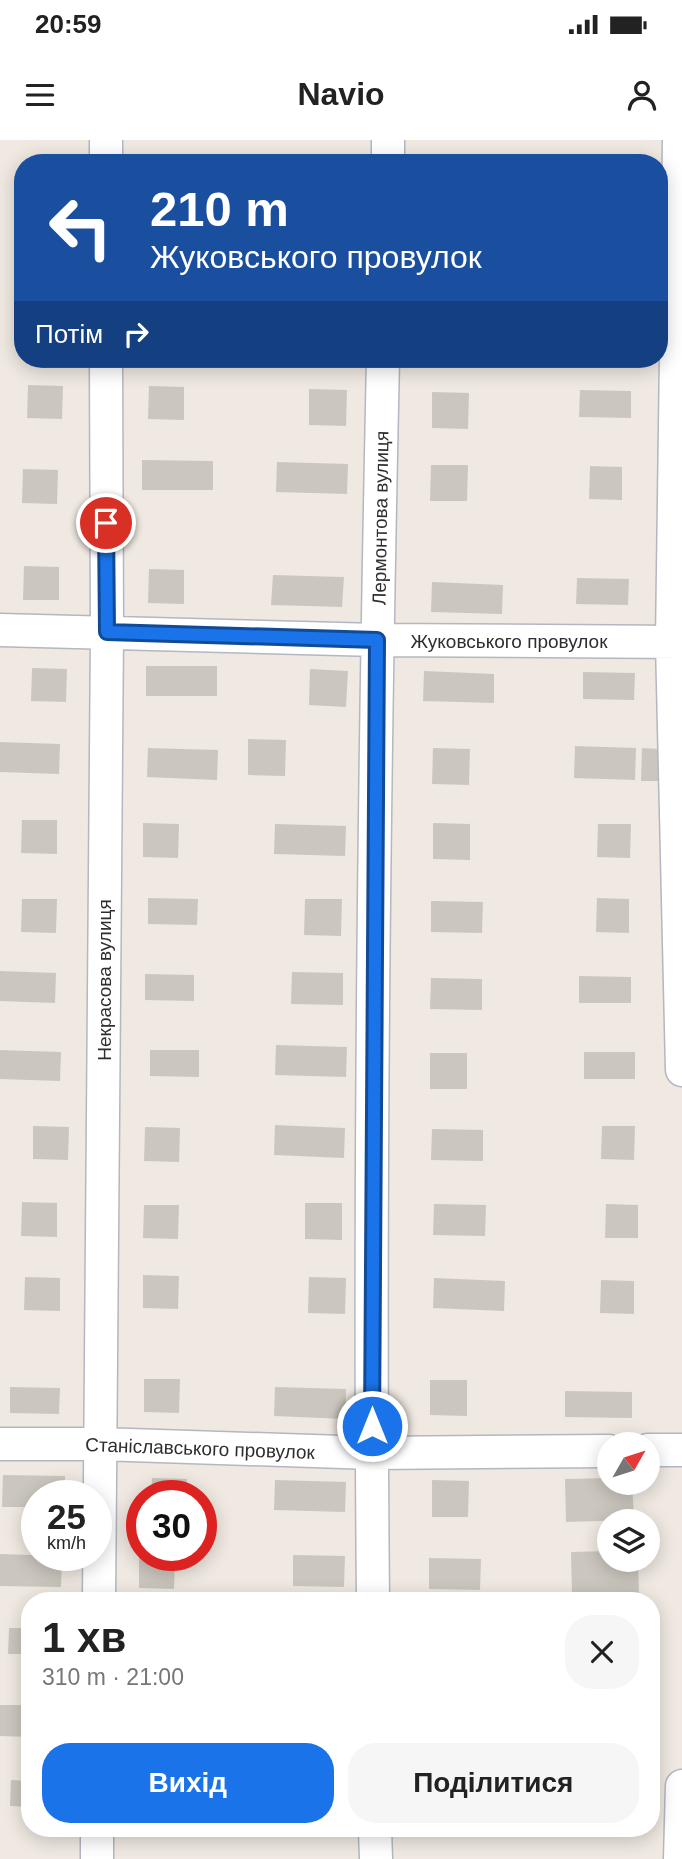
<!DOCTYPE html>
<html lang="uk">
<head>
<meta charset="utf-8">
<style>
  :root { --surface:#fff; --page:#f6f6f6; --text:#222; --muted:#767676; --accent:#1a73e8 }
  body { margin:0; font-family:Helvetica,sans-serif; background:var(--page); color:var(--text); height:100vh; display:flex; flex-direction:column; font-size:26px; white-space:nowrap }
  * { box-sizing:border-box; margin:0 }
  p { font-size:23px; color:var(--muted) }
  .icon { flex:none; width:38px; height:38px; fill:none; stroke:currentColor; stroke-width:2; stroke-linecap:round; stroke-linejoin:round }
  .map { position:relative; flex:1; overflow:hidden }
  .details { position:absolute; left:21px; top:1452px; width:639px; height:245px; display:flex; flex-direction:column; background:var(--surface); border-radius:28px; box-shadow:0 4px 18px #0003 }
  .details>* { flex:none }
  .banner { position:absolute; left:14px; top:14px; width:654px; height:214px; border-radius:28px; box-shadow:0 4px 18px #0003; background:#1a4fa0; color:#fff; overflow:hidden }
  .needle { width:46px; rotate:51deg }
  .fabs { position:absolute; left:597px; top:1292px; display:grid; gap:14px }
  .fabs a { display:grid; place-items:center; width:63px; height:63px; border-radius:50%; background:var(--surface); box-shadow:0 4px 18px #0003; font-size:35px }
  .speed { position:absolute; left:21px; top:1340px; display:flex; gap:14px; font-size:35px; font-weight:700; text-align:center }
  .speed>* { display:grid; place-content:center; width:91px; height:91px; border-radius:50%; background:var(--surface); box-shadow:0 4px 18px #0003; line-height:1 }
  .speed small { font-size:18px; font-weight:400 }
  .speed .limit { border:10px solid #d22; background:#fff; color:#111 }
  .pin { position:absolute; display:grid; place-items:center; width:60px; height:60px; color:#fff; margin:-30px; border:4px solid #fff; border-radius:50%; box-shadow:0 2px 7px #0007 }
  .me { position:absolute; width:77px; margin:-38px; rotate:0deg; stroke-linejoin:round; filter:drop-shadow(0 0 5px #0008) }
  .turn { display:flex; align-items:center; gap:24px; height:147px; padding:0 21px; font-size:32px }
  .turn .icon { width:91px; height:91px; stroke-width:2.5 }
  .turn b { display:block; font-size:49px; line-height:60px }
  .then { display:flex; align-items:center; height:66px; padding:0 21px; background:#0003; gap:14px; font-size:26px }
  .round { display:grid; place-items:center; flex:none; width:74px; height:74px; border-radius:28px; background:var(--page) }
  .overview { display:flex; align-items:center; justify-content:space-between; height:119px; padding:0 21px }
  h1 { font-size:42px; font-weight:700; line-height:52px }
  .primary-button { display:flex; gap:14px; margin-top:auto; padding:14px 21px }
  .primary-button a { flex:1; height:80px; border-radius:28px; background:var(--accent); color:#fff; font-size:28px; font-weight:700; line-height:80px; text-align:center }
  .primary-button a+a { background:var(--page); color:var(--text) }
  .status { display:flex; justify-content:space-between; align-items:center; height:49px; padding:0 35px; background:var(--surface); direction:ltr }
  .status svg { height:19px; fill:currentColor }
  header { display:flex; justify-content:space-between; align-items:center; height:91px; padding:0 21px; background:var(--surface); font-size:32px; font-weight:700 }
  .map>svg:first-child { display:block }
  .building { fill:#cbc7bf }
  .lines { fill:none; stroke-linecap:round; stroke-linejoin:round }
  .minor-casing { stroke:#b4b7c1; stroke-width:35 }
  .minor { stroke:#fff; stroke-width:32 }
  .route-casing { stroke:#114b97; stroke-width:18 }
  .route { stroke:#1a73e8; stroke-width:12 }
  .labels { text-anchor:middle; stroke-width:7; stroke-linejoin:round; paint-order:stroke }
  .street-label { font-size:19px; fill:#2e2e2e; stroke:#fff }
</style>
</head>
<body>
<div class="status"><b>20:59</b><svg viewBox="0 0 49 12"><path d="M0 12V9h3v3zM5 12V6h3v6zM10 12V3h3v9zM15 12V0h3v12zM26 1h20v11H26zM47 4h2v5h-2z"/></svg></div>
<header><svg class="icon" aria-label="menu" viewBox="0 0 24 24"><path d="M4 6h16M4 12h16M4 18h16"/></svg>Navio<svg class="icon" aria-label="person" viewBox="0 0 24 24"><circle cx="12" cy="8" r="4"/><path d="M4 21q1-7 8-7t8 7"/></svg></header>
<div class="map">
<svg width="682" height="1719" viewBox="0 0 682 1719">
  <rect width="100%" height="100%" fill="#efe9e1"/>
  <path class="building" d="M148 18H219V23H148Z
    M432 18H469V23H432Z
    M25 19 61 20V23H25Z
    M28 245 63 246 62 279 27 278Z
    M149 246 184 247V280L148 279Z
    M309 249 347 250 346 286 309 285Z
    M580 250 631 251V278L579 277Z
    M432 252 469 253 468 289 432 288Z
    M142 320 213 321V350H142Z
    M277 322 348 324 347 354 276 352Z
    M431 325H468L467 361H430Z
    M590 326 622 327V360L589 359Z
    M23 329 58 330 57 364 22 363Z
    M24 426 59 427V460H23Z
    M149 429 184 430V464L148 463Z
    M273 435 344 437 342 467 271 465Z
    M577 438 629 439 628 465 576 464Z
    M432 442 503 445 502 474 431 472Z
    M146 526H217V556H146Z
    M32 528 67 529 66 562 31 561Z
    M310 529 348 531 346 567 309 565Z
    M424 531 494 534V563L423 561Z
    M583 532 635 533 634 560 583 559Z
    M248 599 286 600 285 636 248 635Z
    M0 602 60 604 59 634 0 632Z
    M575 606 636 608 635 640 574 638Z
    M148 608 218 610 217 640 147 637Z
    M433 608 470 609 469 645 432 644Z
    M642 608 660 609 659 641H641Z
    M22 680H57V714L21 713Z
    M143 683 179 684 178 718 143 717Z
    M433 683 470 684V720L433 719Z
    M275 684 346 686 345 716 274 714Z
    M598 684H631L630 718 597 717Z
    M148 758 198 759 197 785 148 784Z
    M597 758 629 759V793L596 792Z
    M22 759H57L56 793 21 792Z
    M305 759H342L341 796 304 795Z
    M431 761 483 762 482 793 431 792Z
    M0 831 56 833 55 863 0 861Z
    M292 832 343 833V865L291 864Z
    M145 834 194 835V861L145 860Z
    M579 836 631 837V863H579Z
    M431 838 482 839V870L430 869Z
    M276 905 347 907 346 937 275 935Z
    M0 910 61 912 60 941 0 939Z
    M150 910H199V937L150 936Z
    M584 912H635V939H584Z
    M430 913H467V949H430Z
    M275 985 345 988 344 1018 274 1015Z
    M33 986 69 987 68 1020 33 1019Z
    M602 986H635L634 1020 601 1019Z
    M145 987 180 988 179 1022 144 1021Z
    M432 989 483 990V1021L431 1020Z
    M22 1062 57 1063V1097L21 1096Z
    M305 1063H342V1100L305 1099Z
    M434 1064 486 1065 485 1096 433 1095Z
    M606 1064 638 1065V1098H605Z
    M144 1065H179L178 1099 143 1098Z
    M143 1135 179 1136 178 1169 143 1168Z
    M25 1137 60 1138V1171L24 1170Z
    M309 1137 346 1138 345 1174 308 1173Z
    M434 1138 505 1141 504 1171 433 1168Z
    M601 1140 634 1141V1174L600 1173Z
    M144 1239H180L179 1273 144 1272Z
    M430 1240H467V1276L430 1275Z
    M10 1247 60 1248 59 1274 10 1273Z
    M275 1247 346 1249 345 1279 274 1276Z
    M565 1251 632 1252V1278L565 1277Z
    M3 1335 65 1336V1356H37V1367H2Z
    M152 1338 187 1339 186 1356H151Z
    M609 1338V1342H632L634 1380 566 1382 565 1339Z
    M275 1340 346 1342 345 1372 274 1370Z
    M432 1340 469 1341 468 1377H432Z
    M609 1411V1419H638L639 1453 572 1455 571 1412Z
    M0 1414 62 1416 61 1447 0 1446Z
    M139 1414 175 1416 174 1449 139 1448Z
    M293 1415 345 1416 344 1447 293 1446Z
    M429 1418 481 1419 480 1450 429 1449Z
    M9 1488H30V1514H8Z
    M0 1565H30V1597L0 1596Z
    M11 1640 30 1641V1667L10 1666Z"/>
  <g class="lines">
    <defs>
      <path id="minor" d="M106 0V23
        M679 0 672 502 682 930
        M388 23V0
        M0 490 377 500 682 502
        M0 1304H100L372 1313 609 1311
        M648 1310H682
        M99 1461 107 492 106 219
        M373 1461C369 1047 374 633 383 219
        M375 1689 376 1719
        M97 1719V1689
        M680 1719 682 1646"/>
    </defs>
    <use href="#minor" class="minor-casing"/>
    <use href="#minor" class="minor"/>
  </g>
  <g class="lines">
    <defs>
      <path id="route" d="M106 383 107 492 377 500 372 1286"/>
    </defs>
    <use href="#route" class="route-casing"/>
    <use href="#route" class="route"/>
  </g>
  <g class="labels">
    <g class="street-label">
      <text transform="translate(380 378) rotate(-89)" y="7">Лермонтова вулиця</text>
      <text x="509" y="508">Жуковського провулок</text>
      <text transform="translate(104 840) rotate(-90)" y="7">Некрасова вулиця</text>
      <text transform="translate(200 1308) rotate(2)" y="7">Станіславського провулок</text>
    </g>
  </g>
</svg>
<div class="fabs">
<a><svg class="needle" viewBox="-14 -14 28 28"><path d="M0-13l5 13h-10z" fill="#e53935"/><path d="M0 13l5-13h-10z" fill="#767676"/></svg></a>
<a><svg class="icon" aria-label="layers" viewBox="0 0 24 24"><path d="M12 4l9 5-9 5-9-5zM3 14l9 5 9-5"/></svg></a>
</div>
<div class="speed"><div>25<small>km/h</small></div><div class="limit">30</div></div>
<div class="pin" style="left:106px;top:383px;background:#d93025"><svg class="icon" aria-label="arrive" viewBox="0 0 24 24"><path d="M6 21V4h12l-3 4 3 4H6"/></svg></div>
<svg class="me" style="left:372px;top:1286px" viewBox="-20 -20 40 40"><circle r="17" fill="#1a73e8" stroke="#fff" stroke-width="3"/><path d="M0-11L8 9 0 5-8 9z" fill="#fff"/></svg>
<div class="banner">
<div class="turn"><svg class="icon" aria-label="left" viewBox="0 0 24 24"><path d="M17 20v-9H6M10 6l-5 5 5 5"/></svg><div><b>210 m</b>Жуковського провулок</div></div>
<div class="then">Потім<svg class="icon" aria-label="right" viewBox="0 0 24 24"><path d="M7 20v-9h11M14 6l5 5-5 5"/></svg></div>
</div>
<section class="details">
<div class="overview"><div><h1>1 хв</h1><p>310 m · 21:00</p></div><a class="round"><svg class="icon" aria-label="close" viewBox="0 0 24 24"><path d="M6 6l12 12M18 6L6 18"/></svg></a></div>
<div class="primary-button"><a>Вихід</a><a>Поділитися</a></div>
</section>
</div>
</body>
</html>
